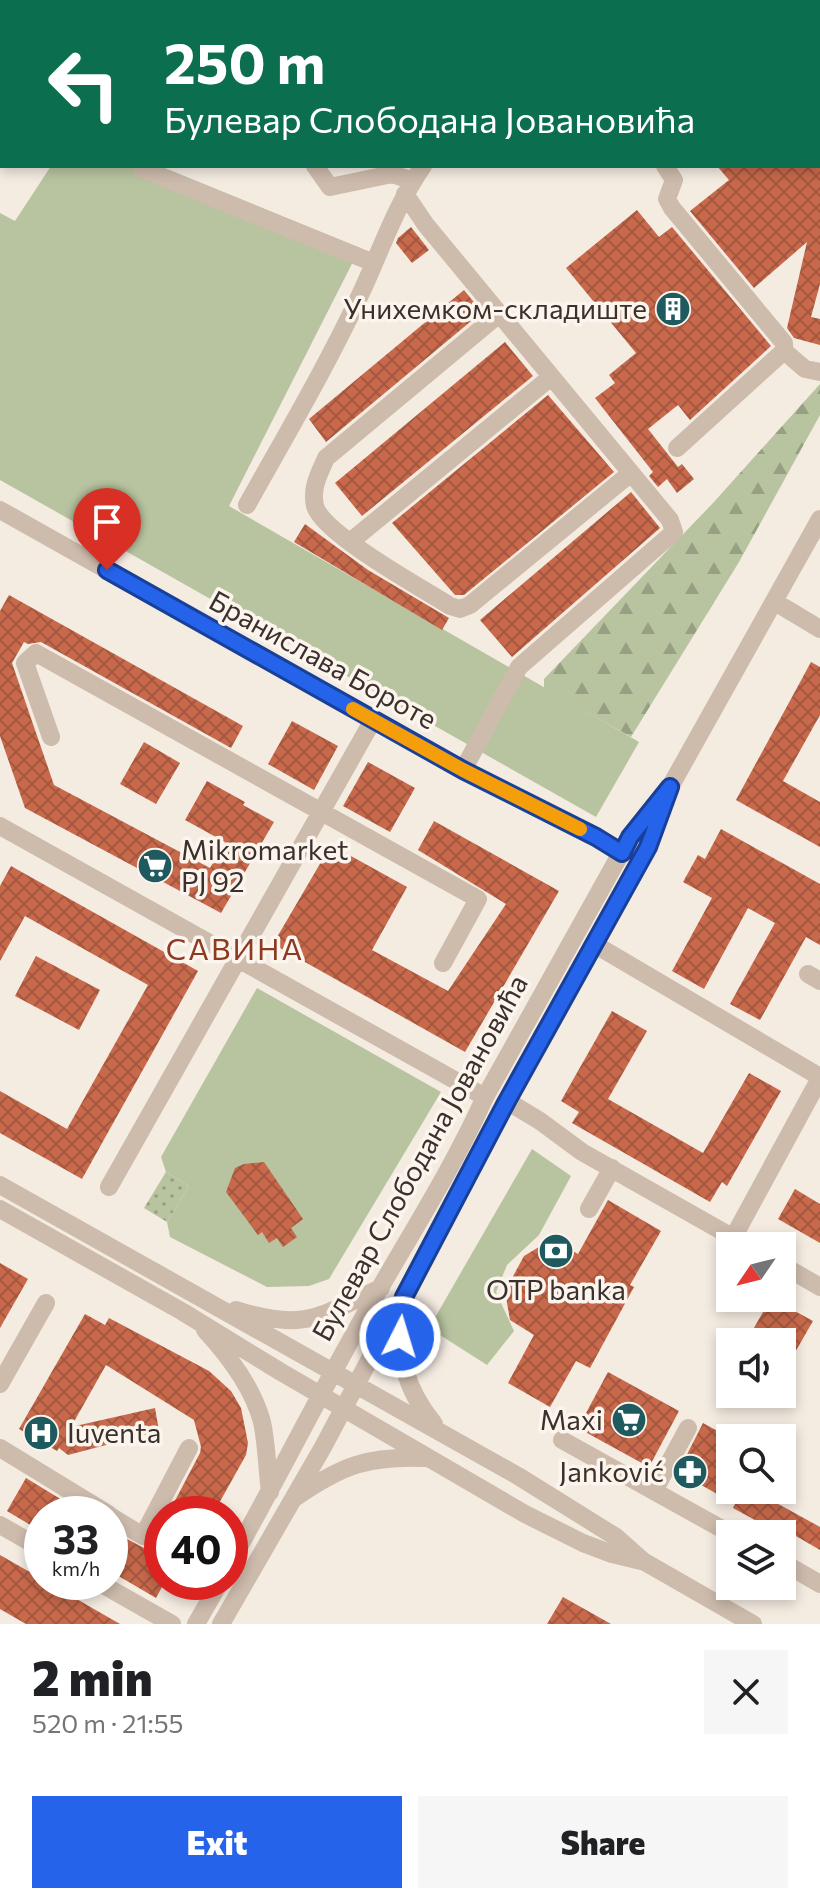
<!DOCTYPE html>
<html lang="en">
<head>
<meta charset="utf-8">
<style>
  :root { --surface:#fff; --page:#f6f6f6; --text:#202124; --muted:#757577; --accent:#2563eb }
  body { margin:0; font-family:Commissioner,sans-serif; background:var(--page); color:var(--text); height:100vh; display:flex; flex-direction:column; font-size:30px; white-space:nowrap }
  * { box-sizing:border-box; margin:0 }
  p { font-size:26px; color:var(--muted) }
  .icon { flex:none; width:44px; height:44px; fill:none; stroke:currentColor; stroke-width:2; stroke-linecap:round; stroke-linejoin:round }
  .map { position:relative; height:1624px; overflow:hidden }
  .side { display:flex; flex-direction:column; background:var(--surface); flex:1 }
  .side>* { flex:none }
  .hud { position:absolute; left:0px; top:0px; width:820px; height:168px; box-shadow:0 4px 12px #0003; background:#0b6e4f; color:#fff; overflow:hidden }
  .needle { width:52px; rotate:235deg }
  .controls { position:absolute; left:716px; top:1232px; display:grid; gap:16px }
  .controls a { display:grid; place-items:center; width:80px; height:80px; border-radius:0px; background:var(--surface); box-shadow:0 4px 12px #0003; font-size:40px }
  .speed { position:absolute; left:24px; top:1496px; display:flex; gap:16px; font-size:40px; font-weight:700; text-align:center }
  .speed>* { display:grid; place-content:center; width:104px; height:104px; border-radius:50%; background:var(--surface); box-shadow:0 4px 12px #0003; line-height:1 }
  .speed small { font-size:20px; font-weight:400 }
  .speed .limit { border:12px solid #d22; background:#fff; color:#111 }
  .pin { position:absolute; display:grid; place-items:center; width:68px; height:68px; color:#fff; margin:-82px -34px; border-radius:50% 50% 50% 0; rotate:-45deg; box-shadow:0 0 8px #0007 }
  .pin .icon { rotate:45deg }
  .me { position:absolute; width:88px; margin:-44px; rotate:5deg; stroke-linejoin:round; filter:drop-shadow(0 0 6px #0008) }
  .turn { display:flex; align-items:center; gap:28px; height:168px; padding:0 32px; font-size:36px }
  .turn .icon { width:104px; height:104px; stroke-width:2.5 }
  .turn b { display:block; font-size:56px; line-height:68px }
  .round { display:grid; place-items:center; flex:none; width:84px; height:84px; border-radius:0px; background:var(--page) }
  .head { display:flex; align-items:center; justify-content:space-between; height:136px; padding:0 32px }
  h1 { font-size:48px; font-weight:800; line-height:60px }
  .action { display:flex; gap:16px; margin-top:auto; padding:16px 32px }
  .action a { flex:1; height:92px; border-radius:0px; background:var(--accent); color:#fff; font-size:32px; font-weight:800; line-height:92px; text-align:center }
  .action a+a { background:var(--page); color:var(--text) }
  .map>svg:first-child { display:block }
  .grass { fill:#b8c4a0 }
  .forest { fill:url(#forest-firs) }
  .park { fill:url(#park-dots) }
  .building { fill:url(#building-cross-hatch) }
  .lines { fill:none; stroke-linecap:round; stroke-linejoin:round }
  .minor { stroke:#cdbbac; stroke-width:18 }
  .route-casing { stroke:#184099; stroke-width:20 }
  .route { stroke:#2563eb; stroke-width:14 }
  .slow { stroke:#f59e0b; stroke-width:14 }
  .labels { text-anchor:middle; stroke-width:7; stroke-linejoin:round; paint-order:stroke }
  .poi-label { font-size:28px; fill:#3b302b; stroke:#fbf5ee; text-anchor:end }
  .street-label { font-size:28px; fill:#3b302b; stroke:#fbf5ee }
  .neighbourhood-label { font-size:30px; letter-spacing:2px; fill:#8c3b22; stroke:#fbf5ee }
</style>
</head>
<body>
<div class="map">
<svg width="820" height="1624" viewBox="0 0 820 1624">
  <defs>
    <pattern id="forest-firs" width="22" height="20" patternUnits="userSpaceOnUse" patternTransform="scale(2)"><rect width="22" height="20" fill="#b8c4a0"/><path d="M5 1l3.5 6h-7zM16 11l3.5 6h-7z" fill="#97a083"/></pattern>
    <pattern id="park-dots" width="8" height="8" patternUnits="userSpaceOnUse" patternTransform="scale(2)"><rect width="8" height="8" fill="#b8c4a0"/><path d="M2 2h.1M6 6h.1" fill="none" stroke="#97a083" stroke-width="1.8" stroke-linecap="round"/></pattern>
    <pattern id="building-cross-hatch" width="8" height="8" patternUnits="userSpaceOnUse" patternTransform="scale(2)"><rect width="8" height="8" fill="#c8694b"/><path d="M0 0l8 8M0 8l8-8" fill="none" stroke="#a4573f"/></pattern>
  </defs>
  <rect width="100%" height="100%" fill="#f4ebe1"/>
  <path class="grass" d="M51 166H160L360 248 229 506 639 742 596 817 0 480V213L15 221Z
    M257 988 441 1092 329 1279 309 1286 267 1287 170 1237 167 1222 189 1186 166 1172 161 1157Z
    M532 1149 571 1176 539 1235 507 1265 496 1292 514 1331 487 1365 429 1328Z"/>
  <path class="forest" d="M820 384V415L739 562 631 737 544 688V679L713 503Z"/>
  <path class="park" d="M166 1172 189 1186 167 1222 144 1208Z"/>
  <path class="building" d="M717 166H820V284L811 317 820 319V345L794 338 787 328 807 242 754 288 690 211 729 180Z
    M637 210 659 237 672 227 771 346 690 420 678 405 648 429 678 467 682 464 694 479 677 493 667 479 658 487 649 476 653 472 595 398 615 383 609 375 636 353 566 268Z
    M411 227 429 250 412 263 396 243 398 238Z
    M464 290 482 312 326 442 309 419Z
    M505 342 533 376 362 516 335 483Z
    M548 395 614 472 464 595H455L392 523Z
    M631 492 660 528 512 657 480 620Z
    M305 524 368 570 449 618 442 630 294 542Z
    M9 595 243 726 231 748 41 642 28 644 24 642 12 663 54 785 210 868 225 842 185 820 207 781 245 802 243 805 274 822 221 913 25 808 0 736V611Z
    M811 662 820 667V715L783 781 820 802V847L736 800Z
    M292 721 338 746 314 790 268 764Z
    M144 742 180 763 156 804 120 784Z
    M368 762 415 788 390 832 343 806Z
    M434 821 559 891 465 1052 273 944 331 845 407 887 372 950 448 991 506 904 418 850Z
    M721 829 820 884V945L806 937 760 1020 730 1004 775 923 748 908 704 989 672 971 712 898 683 882 698 855 705 859Z
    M11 866 198 971 82 1179 0 1133V1091L67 1129 148 985 25 916 0 961V886Z
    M36 956 100 990 79 1030 15 996Z
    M612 1011 647 1031 608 1099 703 1153 749 1073 781 1091 727 1186 722 1182 710 1202 572 1123 579 1112 561 1101Z
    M264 1162 303 1219 291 1228 297 1237 283 1247 277 1238 269 1243 262 1232 258 1235 226 1192 235 1168 244 1164Z
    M795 1189 820 1204V1243L778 1219Z
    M608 1200 661 1231 630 1285 634 1287 590 1368 576 1361 550 1407 508 1383 534 1335 510 1320 505 1291 524 1256 539 1247 554 1240 578 1254Z
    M0 1263 28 1279 0 1328Z
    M771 1298 813 1321 782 1375V1342H746Z
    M85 1314 105 1325 109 1318 209 1371 231 1391 241 1408 248 1443 246 1455 213 1514H168L200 1453 201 1447 194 1420 106 1365 71 1427 155 1408 159 1431 68 1455 59 1448 57 1451 19 1429Z
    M608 1372 679 1411 649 1467 578 1428Z
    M703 1423 730 1438V1473L720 1490H753L820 1527V1550L796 1536 793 1541 733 1508 735 1504 678 1472Z
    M26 1478 85 1514H42V1532L7 1511Z
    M162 1526V1587L156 1598 110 1571V1530L144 1548 153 1542Z
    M0 1555 42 1579V1582H47L120 1624H26L0 1609Z
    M563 1597 611 1624H547Z"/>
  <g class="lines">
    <path class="minor" d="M495 0 496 2
      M188 2 189 0
      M280 2 283 0
      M768 2 770 0
      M818 53 820 55
      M315 166 330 187 392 174 413 181
      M665 166 674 180 667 199 672 208 784 343V351L805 369 820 372
      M142 169 374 263
      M405 194 426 225 670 520 674 532 519 667 463 770
      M499 314 326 458C319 474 311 488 315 506 323 534 422 588 450 606L460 609 470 605 631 473
      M677 448 784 351
      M247 505C286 435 327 366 361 293 381 250 396 205 423 166
      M0 510 463 770 591 834 622 853
      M350 542 551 377
      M775 602 820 629
      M51 737 25 663 36 653 478 899 443 963
      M0 826 485 1097
      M594 944 820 1077
      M808 974 820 981
      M507 1101 540 1121 582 1152 748 1246
      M0 1185 518 1476 616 1537 643 1561 753 1624
      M109 1187 373 720
      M0 1209 183 1312 281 1372 525 1514 583 1543 612 1554 641 1561
      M589 1209 612 1168
      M733 1238 820 1078
      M782 1265 820 1287
      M403 1307C398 1355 403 1386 434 1424
      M236 1310C305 1332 319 1316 381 1288
      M205 1330C229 1356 253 1388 262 1422 267 1445 267 1470 270 1492
      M0 1384 46 1303
      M562 1440 731 1534
      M0 1448 108 1514
      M654 1491 688 1428
      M296 1497C343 1465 367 1456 425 1458
      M110 1516 143 1536 189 1448
      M0 1525 42 1549
      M782 1562 820 1584
      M230 1563C274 1485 314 1405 358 1327 400 1250 449 1177 485 1097L630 837 659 802
      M98 1582 172 1624
      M196 1624 220 1582
      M221 1624 323 1447 507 1101 648 847 670 787 820 519"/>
  </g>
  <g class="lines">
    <defs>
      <path id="route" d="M107 570 463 770 596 837 622 853 630 837 670 787 648 847 507 1101 404 1297 400 1337"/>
    </defs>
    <use href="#route" class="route-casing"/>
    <use href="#route" class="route"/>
    <path class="slow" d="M353 709 463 770 580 829"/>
  </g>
  <defs>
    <symbol id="building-disc" viewBox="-11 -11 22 22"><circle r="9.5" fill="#1f5a5e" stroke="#fbf5ee"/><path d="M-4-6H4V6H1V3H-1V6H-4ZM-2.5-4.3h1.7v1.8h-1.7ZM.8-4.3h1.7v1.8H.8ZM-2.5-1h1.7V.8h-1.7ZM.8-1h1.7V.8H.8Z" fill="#fff"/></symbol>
    <symbol id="supermarket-disc" viewBox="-11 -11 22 22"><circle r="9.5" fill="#1f5a5e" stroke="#fbf5ee"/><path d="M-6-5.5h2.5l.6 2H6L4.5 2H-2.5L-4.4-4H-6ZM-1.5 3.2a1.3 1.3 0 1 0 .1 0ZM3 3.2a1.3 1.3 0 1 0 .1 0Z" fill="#fff"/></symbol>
    <symbol id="bank-disc" viewBox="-11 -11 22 22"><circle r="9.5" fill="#1f5a5e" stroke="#fbf5ee"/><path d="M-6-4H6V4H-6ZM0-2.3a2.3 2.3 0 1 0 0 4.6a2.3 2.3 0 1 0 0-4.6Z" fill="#fff"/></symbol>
    <symbol id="hospital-disc" viewBox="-11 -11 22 22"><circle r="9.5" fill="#1f5a5e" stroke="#fbf5ee"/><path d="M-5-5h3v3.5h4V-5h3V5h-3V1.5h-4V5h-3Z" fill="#fff"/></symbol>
    <symbol id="pharmacy-disc" viewBox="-11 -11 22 22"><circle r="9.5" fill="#1f5a5e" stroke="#fbf5ee"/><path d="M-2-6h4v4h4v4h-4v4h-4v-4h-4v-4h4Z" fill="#fff"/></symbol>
  </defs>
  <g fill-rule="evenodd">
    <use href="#building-disc" x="653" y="289" width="40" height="40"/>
    <use href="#supermarket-disc" x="135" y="846" width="40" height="40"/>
    <use href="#bank-disc" x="536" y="1231" width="40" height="40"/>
    <use href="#supermarket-disc" x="609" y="1400" width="40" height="40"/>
    <use href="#hospital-disc" x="21" y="1413" width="40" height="40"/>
    <use href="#pharmacy-disc" x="670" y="1452" width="40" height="40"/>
  </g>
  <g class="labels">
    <g class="poi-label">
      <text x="647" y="319">Унихемком-складиште</text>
      <text x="181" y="860" text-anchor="start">Mikromarket<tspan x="181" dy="32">PJ 92</tspan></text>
      <text x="556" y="1300" text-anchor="middle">OTP banka</text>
      <text x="603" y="1430">Maxi</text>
      <text x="67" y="1443" text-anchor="start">Iuventa</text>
      <text x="664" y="1482">Janković</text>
    </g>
    <g class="street-label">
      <text transform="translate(323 660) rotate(29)" y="10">Бранислава Бороте</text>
      <text transform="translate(420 1158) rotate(-61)" y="10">Булевар Слободана Јовановића</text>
    </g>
    <g class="neighbourhood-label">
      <text x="235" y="960">САВИНА</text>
    </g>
  </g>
</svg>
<div class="controls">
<a><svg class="needle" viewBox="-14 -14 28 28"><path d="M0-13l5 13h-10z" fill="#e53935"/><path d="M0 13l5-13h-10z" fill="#757577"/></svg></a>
<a><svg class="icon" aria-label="sound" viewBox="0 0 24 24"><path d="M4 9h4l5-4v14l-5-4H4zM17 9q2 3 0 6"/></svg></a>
<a><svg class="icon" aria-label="search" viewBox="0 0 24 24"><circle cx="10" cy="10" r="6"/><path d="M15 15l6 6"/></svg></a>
<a><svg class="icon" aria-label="layers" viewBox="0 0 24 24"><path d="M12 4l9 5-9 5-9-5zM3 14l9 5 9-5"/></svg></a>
</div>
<div class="speed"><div>33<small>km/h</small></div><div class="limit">40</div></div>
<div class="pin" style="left:107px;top:570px;background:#d93025"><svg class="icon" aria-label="arrive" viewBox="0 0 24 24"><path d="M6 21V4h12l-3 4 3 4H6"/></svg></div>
<svg class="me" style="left:400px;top:1337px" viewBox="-20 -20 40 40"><circle r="17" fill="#2563eb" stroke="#fff" stroke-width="3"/><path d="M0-11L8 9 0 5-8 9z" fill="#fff"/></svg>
<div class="hud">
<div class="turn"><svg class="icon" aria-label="left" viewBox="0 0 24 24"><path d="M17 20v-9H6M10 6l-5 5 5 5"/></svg><div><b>250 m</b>Булевар Слободана Јовановића</div></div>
</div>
</div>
<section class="side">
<div class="head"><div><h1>2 min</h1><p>520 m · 21:55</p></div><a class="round"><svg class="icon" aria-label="close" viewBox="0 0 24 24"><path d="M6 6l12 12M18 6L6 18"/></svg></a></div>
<div class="action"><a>Exit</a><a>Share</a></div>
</section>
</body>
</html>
